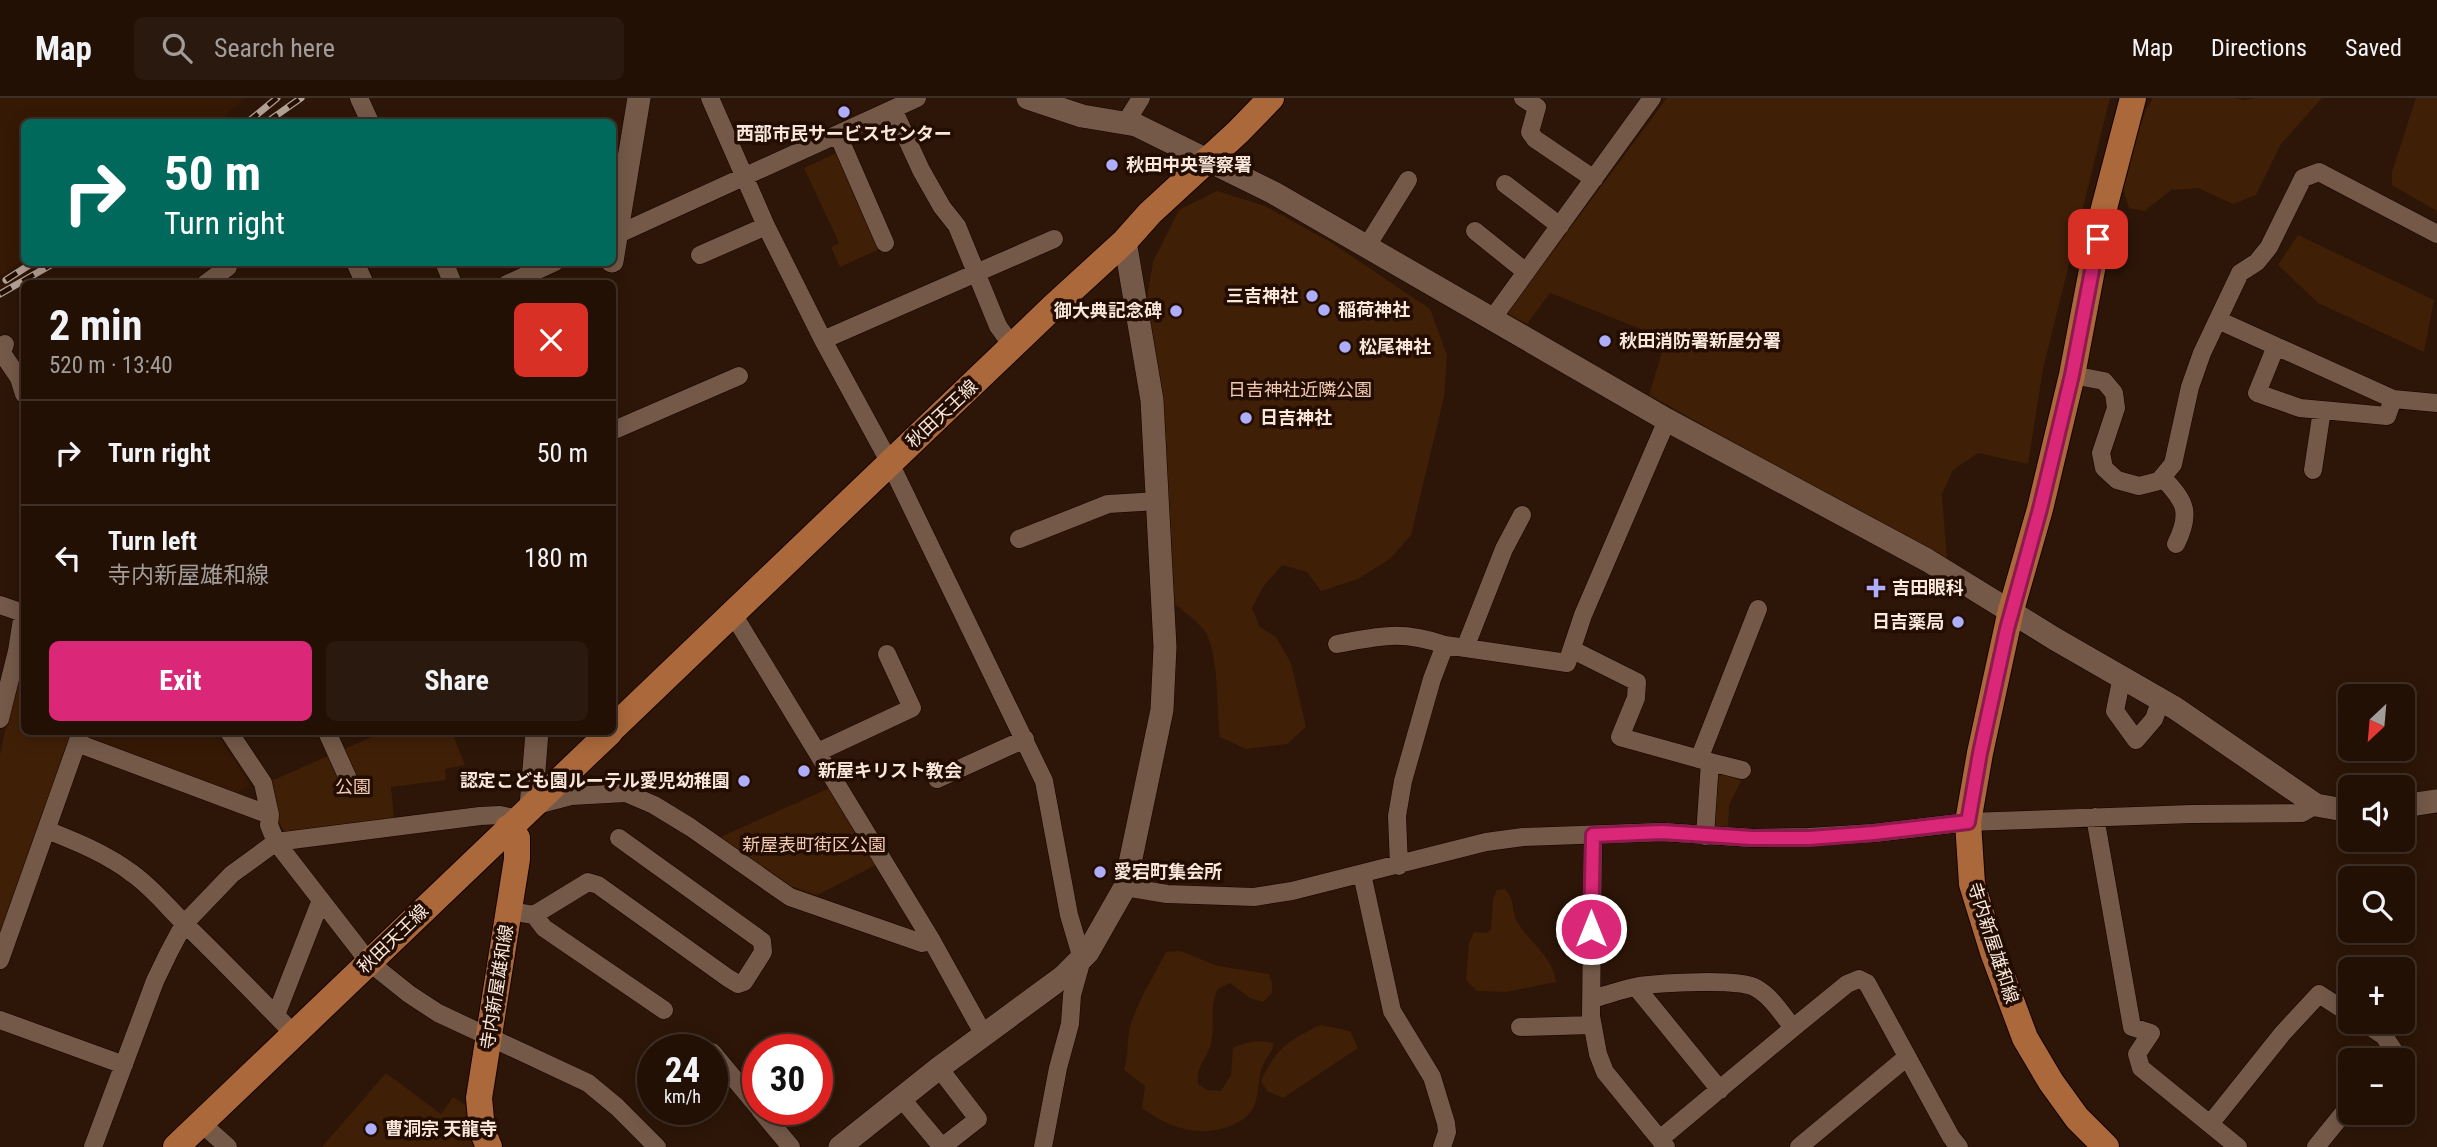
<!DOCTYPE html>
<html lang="en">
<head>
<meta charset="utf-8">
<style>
  :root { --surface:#221005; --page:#2a190f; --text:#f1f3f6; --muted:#a29d9a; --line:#3f3027; --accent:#db2777 }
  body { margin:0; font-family:"Roboto Condensed","Noto Sans JP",sans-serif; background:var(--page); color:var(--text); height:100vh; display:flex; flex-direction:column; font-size:26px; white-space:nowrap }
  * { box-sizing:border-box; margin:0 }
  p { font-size:23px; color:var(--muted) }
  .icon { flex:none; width:38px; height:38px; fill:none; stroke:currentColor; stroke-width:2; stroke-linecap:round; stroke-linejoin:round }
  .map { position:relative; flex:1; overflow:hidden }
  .sheet { position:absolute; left:21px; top:182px; width:595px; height:455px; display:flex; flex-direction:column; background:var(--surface); border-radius:10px; box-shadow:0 4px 18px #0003,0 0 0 2px var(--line) }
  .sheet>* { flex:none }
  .top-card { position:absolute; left:21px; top:21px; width:595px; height:147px; border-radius:10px; box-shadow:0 4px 18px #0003,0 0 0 2px var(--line); background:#00695c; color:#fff; overflow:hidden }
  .needle { width:46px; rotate:206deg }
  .buttons { position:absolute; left:2338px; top:586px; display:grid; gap:14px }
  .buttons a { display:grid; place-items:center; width:77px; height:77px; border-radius:10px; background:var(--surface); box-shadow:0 4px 18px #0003,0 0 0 2px var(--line); font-size:35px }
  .speed { position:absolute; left:637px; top:936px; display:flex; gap:14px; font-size:35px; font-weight:700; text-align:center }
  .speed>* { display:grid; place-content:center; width:91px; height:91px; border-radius:50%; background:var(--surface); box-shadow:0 4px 18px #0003,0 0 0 2px var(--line); line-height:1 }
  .speed small { font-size:18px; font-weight:400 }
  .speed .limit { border:10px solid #d22; background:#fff; color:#111 }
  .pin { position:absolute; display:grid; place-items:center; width:60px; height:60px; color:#fff; margin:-30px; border-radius:14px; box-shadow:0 4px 10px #0006 }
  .me { position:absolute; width:77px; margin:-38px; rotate:0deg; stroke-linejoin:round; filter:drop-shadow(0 0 5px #0008) }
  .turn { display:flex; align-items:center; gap:24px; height:147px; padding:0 28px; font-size:32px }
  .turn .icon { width:91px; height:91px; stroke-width:2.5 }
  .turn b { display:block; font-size:49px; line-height:60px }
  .round { display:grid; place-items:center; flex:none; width:74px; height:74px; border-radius:10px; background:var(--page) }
  .summary { display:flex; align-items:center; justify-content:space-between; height:119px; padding:0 28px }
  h1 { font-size:42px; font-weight:700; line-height:52px }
  .primary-button { display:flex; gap:14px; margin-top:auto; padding:14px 28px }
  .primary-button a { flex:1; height:80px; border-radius:10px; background:var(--accent); color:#fff; font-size:28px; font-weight:700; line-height:80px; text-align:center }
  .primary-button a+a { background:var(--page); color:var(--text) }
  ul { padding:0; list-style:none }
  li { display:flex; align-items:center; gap:21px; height:105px; padding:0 28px; border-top:2px solid var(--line) }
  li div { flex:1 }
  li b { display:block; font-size:26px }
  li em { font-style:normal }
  header { display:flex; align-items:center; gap:42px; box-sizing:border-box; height:98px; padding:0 35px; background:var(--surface); border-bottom:2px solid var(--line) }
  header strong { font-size:33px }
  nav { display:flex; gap:38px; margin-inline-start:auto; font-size:24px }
  .search { width:490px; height:63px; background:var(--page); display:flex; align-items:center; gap:18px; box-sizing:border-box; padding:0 24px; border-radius:10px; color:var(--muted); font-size:26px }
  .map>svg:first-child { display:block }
  .built { fill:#361905 }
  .green { fill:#401f07 }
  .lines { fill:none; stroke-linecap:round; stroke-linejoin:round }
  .street-casing { stroke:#140200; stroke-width:19 }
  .secondary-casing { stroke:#140200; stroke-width:24 }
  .primary-casing { stroke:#140200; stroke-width:28 }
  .street { stroke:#745948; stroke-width:18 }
  .secondary { stroke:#745948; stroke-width:23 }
  .primary { stroke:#ab693b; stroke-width:26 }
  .rail-casing { stroke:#b4a196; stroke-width:7 }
  .rail { stroke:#230d01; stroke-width:4.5; stroke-dasharray:13; stroke-linecap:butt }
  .route-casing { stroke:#8e194d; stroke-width:18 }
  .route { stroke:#db2777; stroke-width:12 }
  .poi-dot { fill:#aeaefb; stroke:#230d01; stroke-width:2.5 }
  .labels { text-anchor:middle; stroke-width:7; stroke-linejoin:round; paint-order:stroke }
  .poi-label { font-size:18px; font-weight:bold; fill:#f8e7dd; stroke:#230d01; text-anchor:start }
  .park-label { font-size:18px; fill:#f2cbb4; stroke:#230d01 }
  .street-label { font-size:18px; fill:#f8e7dd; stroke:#230d01 }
</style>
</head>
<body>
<header>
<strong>Map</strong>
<div class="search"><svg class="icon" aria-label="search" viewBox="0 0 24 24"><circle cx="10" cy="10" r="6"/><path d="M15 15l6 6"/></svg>Search here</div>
<nav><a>Map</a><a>Directions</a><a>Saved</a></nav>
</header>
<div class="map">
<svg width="2437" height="1049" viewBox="0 0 2437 1049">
  <rect width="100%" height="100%" fill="#2d1607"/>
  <path class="built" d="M0 0H245L217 24H24V162L0 178Z
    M85 634H216L250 687 236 695 82 641Z"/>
  <path class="green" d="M1667 0H2110L2043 271 2028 366 1978 355 1953 372 1942 396 1947 463 1649 297 1666 241 1550 195 1527 226 1507 215Z
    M2153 0H2234L2245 2 2255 0H2322L2281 46 2256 97 2233 106 2198 90 2171 92 2145 113 2129 110 2121 84 2146 12Z
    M2416 0H2437V113L2392 87V74Z
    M839 54 884 149 840 169 831 149 839 145 804 70Z
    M1217 93 1265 108 1332 145 1430 211 1447 257 1444 299 1411 437 1390 461 1358 481 1321 493 1307 474 1282 467 1263 489 1252 510 1260 529 1276 539 1291 565 1306 629 1287 646 1246 651 1220 639C1216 611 1220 552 1203 531 1194 520 1180 511 1170 502L1146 207 1153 164 1179 112Z
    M2298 137 2434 202 2424 254 2318 205 2278 167Z
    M24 543V634H73L0 846V657Z
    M383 634H452L465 667 445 671 446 682 391 689 394 722 285 735 278 722 271 683Z
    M1721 674 1741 683 1729 707 1728 729 1721 730 1714 727 1715 679Z
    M832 689 880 765 817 797 779 784 718 740Z
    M1505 791C1517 805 1510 813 1518 825 1531 846 1553 859 1556 884L1506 894 1477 893 1466 882 1469 845 1474 834 1487 835 1491 831 1493 801 1497 792Z
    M1180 853 1218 868 1269 876 1272 885V895L1263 904 1250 900 1230 885 1218 891C1209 908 1215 927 1211 945 1207 962 1196 967 1198 986L1207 992 1221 993 1231 977 1233 950C1247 943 1258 942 1274 945 1272 955 1265 961 1262 969 1257 983 1260 999 1252 1012 1246 1021 1239 1024 1230 1028 1199 1040 1168 1030 1142 1010L1145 988 1124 972C1128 959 1127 947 1129 934 1133 911 1155 876 1166 854Z
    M1320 927 1350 933 1358 950 1283 1000 1267 993 1261 983C1277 949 1288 943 1320 927Z
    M386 975 441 1016 453 999 473 1012 481 1049H322Z"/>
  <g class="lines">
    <defs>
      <path id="street" d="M359 0 370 24
        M710 0 766 128 823 242 890 365 1044 683 1069 817 1082 861 1072 897 1070 926 1058 970 1043 1049
        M1523 0 1537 9 1530 34 1535 41 1594 81
        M893 11 921 72 942 109 957 128 998 228 1013 249
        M1126 24 1141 0
        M838 37 885 145
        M1505 86 1560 128
        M1475 133 1526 174
        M612 139 917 0
        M1367 148 1408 82
        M700 157 766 128
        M355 164 365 186
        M444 164 453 186
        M205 186 228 169
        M507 186 555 164
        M1492 221 1652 0
        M2218 222 2393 301 2437 305
        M823 242 1054 141
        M5 246 2 255 19 280 24 296
        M2276 248 2257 295 2300 310 2387 318 2393 301
        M2072 277 2104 283 2114 295 2116 310 2101 355 2104 370 2117 382 2139 388 2159 383 2173 366 2190 289 2202 255 2240 175 2257 164 2269 149 2303 80 2319 74 2437 136
        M612 333 739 278
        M2313 372 2322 312
        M2162 379C2185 403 2192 414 2176 446
        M1019 441 1108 406 1158 403
        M0 507 23 515 17 553 0 621
        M733 516 932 843 984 937
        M1337 546C1381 538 1401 532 1445 547
        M1465 550 1504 451 1522 417
        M1573 552 1637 584 1636 600 1620 639 1710 664 1705 738
        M2122 578 2115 613 2136 642 2154 621 2161 601
        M229 634 263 685 270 717 269 727 276 744 369 864 409 896 438 915 588 985 617 1009 657 1049
        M327 634 350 685
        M77 645 270 717
        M818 654 912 610 887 556
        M1699 661 1758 511
        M1710 664 1742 672
        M937 681 1025 641
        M537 707 571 698 626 695 654 707 690 729 790 799 922 845 932 843
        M2095 719 2132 929 2151 935 2137 956 2141 970 2238 1049
        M47 732C77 744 107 756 133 776 154 791 169 811 187 828 223 863 258 899 293 935
        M1593 737 1591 918 1598 956 1605 974 1666 1049
        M1399 768 1397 718 1403 683 1432 581 1445 547 1567 565 1583 517 1667 322
        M1362 776 1392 913 1432 979 1446 1025 1447 1034 1442 1049
        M1125 789 1167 796 1254 799 1292 793 1486 744 1523 739 1662 734 1752 740 1809 739 1874 735 1968 724 2191 716 2302 715 2316 707
        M509 813 534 817 588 784 598 787 728 880 738 886 744 884 763 854 762 843 619 740
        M534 817 544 830 664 912
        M0 862 81 634
        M1636 889 1720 992
        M1592 901C1607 897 1623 891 1639 888 1660 885 1739 880 1756 890 1772 899 1782 916 1793 930L1847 886 1859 881 1867 885 1951 1039 1959 1049
        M276 917 321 802
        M0 922 124 967
        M2363 924 2384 938 2394 953 2386 962
        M1520 929 1592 927
        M712 954 758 1009
        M939 970 978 1021 942 1049
        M901 1000 942 1049
        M760 1012 791 1049
        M201 1025 228 1049
        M2210 1026 2282 936 2319 896 2350 916
        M1660 1041 1793 930
        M93 1049 155 883 169 854 184 826 232 776 276 744 480 718 500 717 518 721
        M1799 1049 1907 959
        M2316 1049 2350 1007"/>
      <path id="secondary" d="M1028 0 1082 18 1136 27 1274 95 1667 322 1927 462 2055 541 2175 610 2316 707 2350 713
        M612 163 639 0
        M2403 708 2437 703
        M531 709 537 634
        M840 1049 939 970 1064 878 1088 854 1125 789 1162 612 1165 549 1152 302 1125 143"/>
      <path id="primary" d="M612 631 1053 209 1125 143 1150 115 1238 34 1271 0
        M176 1049 610 634
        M489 1049 482 1032 479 1000 517 761V740L508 730
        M2106 1049 2077 1020 2051 984 2025 940 1993 854 1972 786 1968 724 1980 655 2011 512 2040 411 2072 277 2103 114 2133 0"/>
    </defs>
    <use href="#street" class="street-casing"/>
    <use href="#secondary" class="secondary-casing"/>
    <use href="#primary" class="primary-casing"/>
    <use href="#street" class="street"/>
    <use href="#secondary" class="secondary"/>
    <use href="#primary" class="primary"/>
    <defs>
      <path id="rail" d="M248 24 277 0
        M267 24 301 0
        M6 182 34 164
        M0 196 56 164"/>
    </defs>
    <use href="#rail" class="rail-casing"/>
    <use href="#rail" class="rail"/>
  </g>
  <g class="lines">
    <defs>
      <path id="route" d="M1591 831 1593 737 1662 734 1752 740H1809L1874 735 1968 724 1980 655 2007 531 2040 411 2072 277 2098 141"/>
    </defs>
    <use href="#route" class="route-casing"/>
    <use href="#route" class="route"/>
  </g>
  <g class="poi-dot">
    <circle cx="844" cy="14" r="7"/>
    <circle cx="1112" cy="67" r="7"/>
    <circle cx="1312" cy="198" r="7"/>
    <circle cx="1324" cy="212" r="7"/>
    <circle cx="1176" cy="213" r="7"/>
    <circle cx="1605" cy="243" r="7"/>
    <circle cx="1345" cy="249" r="7"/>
    <circle cx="1246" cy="320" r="7"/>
    <path d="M1872.5 479.5h7v7h7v7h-7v7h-7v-7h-7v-7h7z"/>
    <circle cx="1958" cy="524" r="7"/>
    <circle cx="804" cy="673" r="7"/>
    <circle cx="744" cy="683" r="7"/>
    <circle cx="1100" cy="774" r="7"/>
    <circle cx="371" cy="1031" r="7"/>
  </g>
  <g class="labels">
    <g class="poi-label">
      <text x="844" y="42" text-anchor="middle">西部市民サービスセンター</text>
      <text x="1126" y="73">秋田中央警察署</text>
      <text x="1298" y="204" text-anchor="end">三吉神社</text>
      <text x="1338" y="218">稲荷神社</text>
      <text x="1162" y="219" text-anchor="end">御大典記念碑</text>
      <text x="1619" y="249">秋田消防署新屋分署</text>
      <text x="1359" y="255">松尾神社</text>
      <text x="1260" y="326">日吉神社</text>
      <text x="1892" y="496">吉田眼科</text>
      <text x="1944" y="530" text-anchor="end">日吉薬局</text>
      <text x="818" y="679">新屋キリスト教会</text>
      <text x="730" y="689" text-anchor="end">認定こども園ルーテル愛児幼稚園</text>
      <text x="1114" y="780">愛宕町集会所</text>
      <text x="385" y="1037">曹洞宗 天龍寺</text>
    </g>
    <g class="park-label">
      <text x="1300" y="298">日吉神社近隣公園</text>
      <text x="353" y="695">公園</text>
      <text x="814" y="753">新屋表町街区公園</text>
    </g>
    <g class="street-label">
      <text transform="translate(942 316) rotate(-43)" y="6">秋田天王線</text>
      <text transform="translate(393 841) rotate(-44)" y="6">秋田天王線</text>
      <text transform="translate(1993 845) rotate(72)" y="6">寺内新屋雄和線</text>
      <text transform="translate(497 889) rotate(-81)" y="6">寺内新屋雄和線</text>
    </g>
  </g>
</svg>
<div class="buttons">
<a><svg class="needle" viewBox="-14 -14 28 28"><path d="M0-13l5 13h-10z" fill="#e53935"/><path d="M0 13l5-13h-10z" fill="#a29d9a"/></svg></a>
<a><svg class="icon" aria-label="sound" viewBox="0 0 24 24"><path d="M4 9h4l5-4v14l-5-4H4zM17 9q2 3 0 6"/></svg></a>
<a><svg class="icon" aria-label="search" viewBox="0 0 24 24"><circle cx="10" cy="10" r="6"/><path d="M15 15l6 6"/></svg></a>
<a>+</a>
<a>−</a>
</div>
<div class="speed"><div>24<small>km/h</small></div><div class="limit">30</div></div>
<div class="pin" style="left:2098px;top:141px;background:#d93025"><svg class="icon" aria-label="arrive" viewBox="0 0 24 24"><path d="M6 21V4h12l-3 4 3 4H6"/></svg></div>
<svg class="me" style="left:1591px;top:831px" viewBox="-20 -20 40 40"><circle r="17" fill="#db2777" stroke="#fff" stroke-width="3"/><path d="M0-11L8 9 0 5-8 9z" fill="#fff"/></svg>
<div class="top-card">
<div class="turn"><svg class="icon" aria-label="right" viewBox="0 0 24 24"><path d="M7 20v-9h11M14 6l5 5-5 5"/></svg><div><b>50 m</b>Turn right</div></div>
</div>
<section class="sheet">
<div class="summary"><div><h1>2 min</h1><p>520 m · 13:40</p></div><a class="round" style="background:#d93025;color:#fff"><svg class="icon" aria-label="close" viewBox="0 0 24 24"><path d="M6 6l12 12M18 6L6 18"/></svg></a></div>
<ul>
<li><svg class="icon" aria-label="right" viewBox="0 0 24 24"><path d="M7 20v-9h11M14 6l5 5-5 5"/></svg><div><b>Turn right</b></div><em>50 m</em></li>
<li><svg class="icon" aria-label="left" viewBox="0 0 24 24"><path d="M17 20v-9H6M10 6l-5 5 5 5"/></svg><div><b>Turn left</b><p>寺内新屋雄和線</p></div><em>180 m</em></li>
</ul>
<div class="primary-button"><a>Exit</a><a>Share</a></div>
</section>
</div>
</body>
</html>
